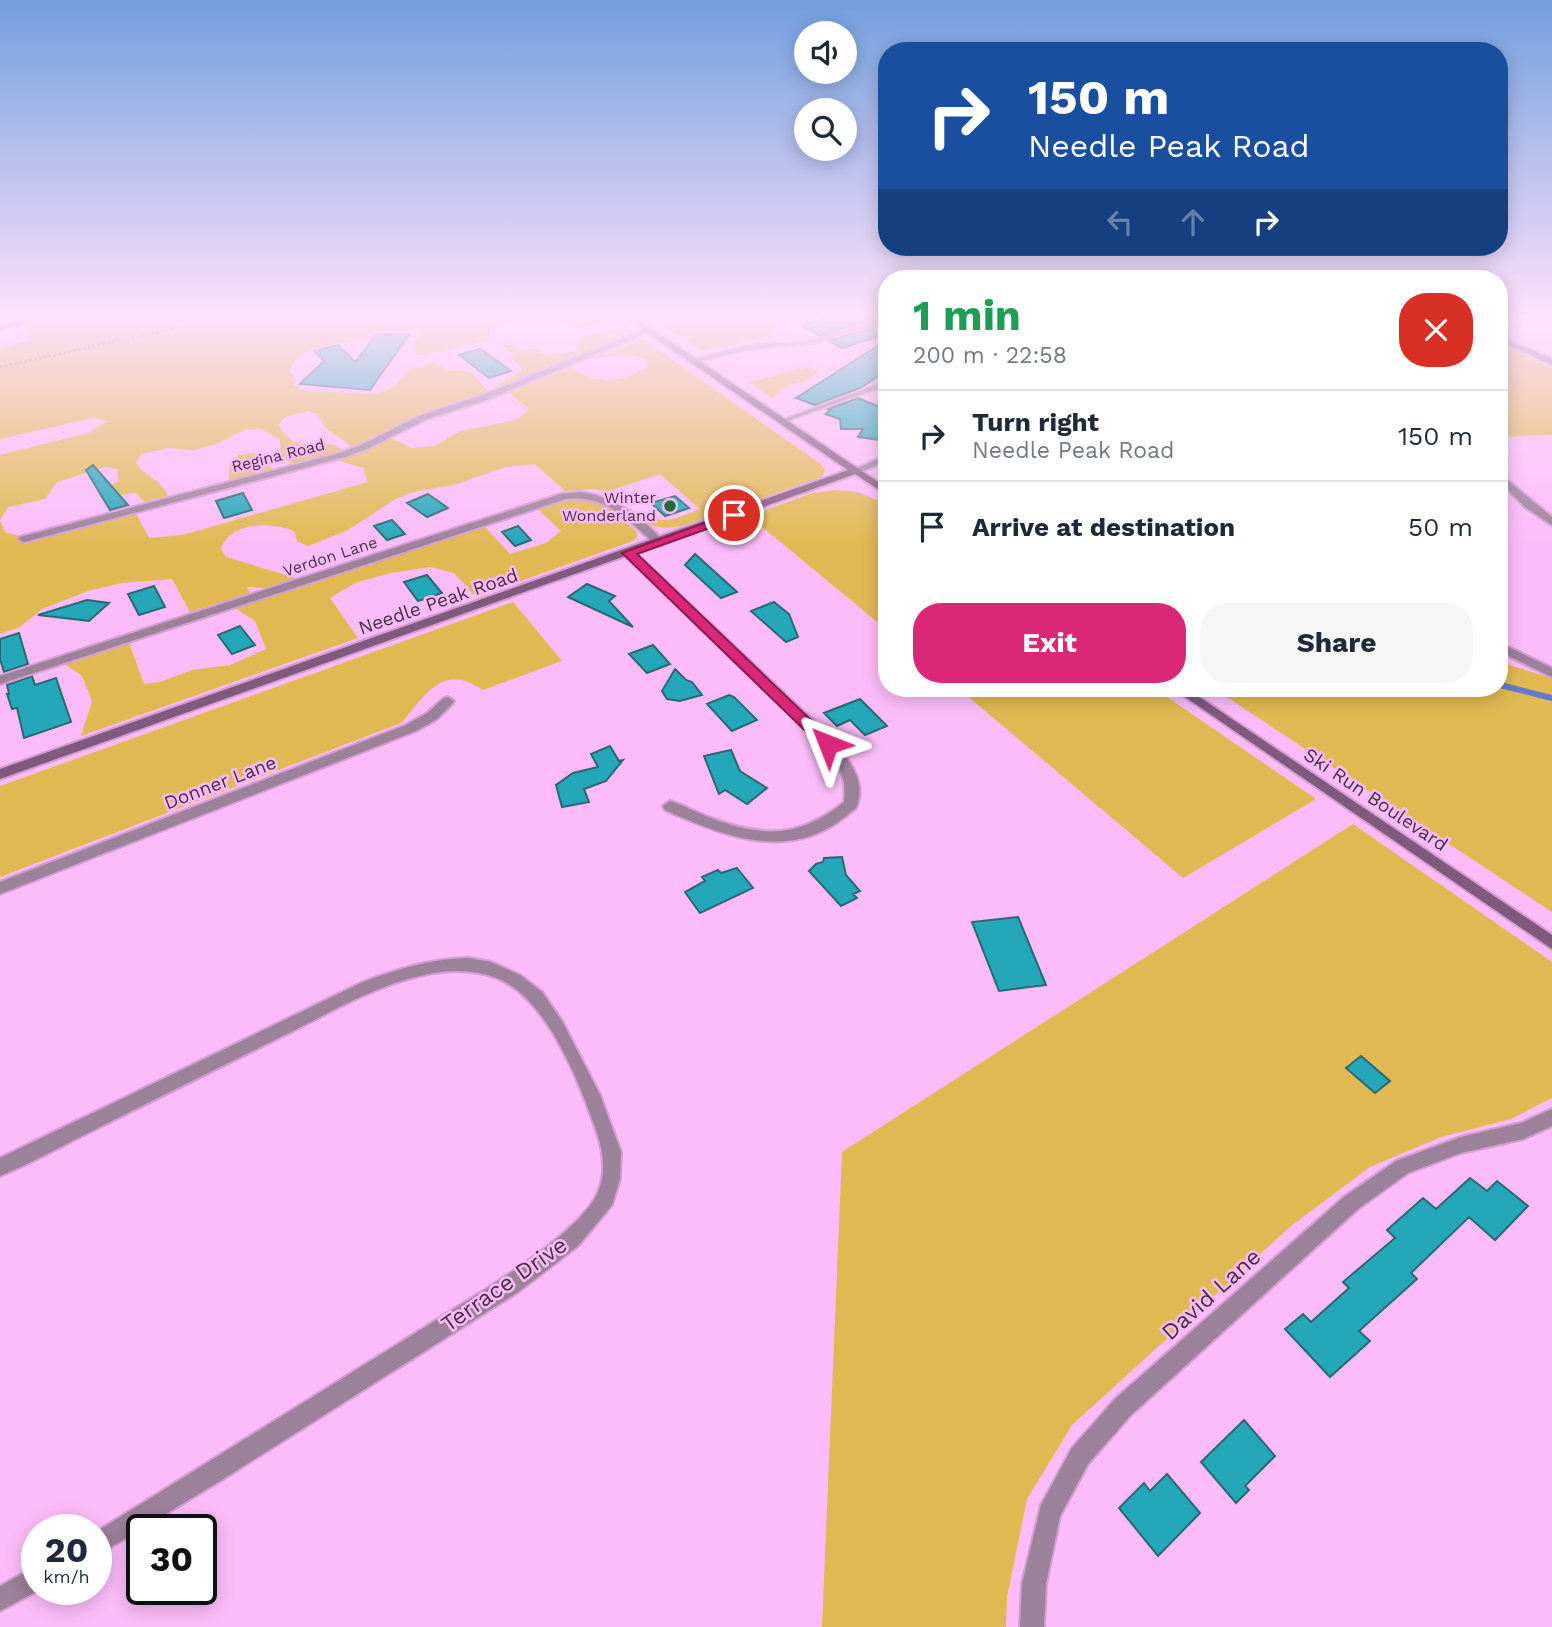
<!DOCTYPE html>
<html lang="en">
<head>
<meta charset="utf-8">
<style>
  :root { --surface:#fff; --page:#f6f6f7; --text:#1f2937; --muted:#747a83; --line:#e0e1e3; --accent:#db2777 }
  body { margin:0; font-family:"Work Sans",sans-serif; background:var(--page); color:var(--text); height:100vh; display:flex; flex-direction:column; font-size:26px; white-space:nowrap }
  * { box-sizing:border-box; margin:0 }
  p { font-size:23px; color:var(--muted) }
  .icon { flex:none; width:38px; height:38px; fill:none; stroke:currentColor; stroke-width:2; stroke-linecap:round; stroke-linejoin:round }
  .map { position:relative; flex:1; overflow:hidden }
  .details { position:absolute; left:878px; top:270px; width:630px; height:427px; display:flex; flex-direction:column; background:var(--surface); border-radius:28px; box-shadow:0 4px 18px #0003 }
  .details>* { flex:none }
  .guide { position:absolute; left:878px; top:42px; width:630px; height:214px; border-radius:28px; box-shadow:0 4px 18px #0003; background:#1a4fa0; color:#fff; overflow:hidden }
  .fabs { position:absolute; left:794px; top:21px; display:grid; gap:14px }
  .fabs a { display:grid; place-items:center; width:63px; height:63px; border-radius:50%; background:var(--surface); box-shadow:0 4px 18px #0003; font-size:35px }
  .speed { position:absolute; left:21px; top:1514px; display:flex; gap:14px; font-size:35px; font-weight:700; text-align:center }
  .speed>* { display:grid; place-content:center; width:91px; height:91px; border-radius:50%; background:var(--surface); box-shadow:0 4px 18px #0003; line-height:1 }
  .speed small { font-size:18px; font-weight:400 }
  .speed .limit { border:4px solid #111; border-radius:10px; background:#fff; color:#111 }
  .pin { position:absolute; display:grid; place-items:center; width:60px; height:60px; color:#fff; margin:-30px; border:4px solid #fff; border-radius:50%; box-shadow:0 2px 7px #0007 }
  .me { position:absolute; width:77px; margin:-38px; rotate:315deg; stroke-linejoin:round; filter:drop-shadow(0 0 5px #0008) }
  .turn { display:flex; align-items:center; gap:24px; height:147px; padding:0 35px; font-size:32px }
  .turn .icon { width:91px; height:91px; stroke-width:2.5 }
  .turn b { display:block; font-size:49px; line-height:60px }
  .lanes { display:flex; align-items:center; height:66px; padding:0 35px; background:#0003; justify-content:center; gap:35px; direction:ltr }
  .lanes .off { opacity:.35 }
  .round { display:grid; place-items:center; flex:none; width:74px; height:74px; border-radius:28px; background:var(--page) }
  .head { display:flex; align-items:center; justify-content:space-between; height:119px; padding:0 35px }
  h1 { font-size:42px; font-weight:700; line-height:52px; color:#1e9e55 }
  .action { display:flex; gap:14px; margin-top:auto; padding:14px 35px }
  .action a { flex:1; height:80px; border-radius:28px; background:var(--accent); color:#fff; font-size:28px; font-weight:700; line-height:80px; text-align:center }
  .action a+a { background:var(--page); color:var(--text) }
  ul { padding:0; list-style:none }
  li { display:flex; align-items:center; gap:21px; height:91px; padding:0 35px; border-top:2px solid var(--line) }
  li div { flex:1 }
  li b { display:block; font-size:26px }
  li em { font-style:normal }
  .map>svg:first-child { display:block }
  .green { fill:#e1b953 }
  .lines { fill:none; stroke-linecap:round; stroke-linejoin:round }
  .stream { stroke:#607cd0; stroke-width:6 }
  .building { fill:#24a8b9; stroke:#2a6972; stroke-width:2 }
  .lane-casing { stroke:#d49dd2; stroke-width:3 }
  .street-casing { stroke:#d49dd2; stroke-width:4 }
  .secondary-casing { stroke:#d49dd2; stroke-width:4 }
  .path { stroke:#9b7099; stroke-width:2.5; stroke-dasharray:2.5 2.5; stroke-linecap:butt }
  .lane { fill:#9c819b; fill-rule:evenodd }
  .street { fill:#9c819b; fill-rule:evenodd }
  .secondary { fill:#80597e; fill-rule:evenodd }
  .route { fill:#db2777; stroke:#8e194d; stroke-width:2 }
  .poi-dot { fill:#266a35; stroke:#fcbcf9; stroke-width:2.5 }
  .labels { text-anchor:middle; stroke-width:5; stroke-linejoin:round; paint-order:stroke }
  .far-street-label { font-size:16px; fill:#482e47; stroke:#fcbcf9 }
  .far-poi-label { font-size:16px; fill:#482e47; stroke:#fcbcf9; text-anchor:end }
  .street-label { font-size:19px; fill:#482e47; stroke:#fcbcf9 }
  .near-street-label { font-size:23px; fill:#482e47; stroke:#fcbcf9 }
</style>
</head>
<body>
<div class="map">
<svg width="1552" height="1627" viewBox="0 0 1552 1627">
  <rect width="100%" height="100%" fill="#fcbcf9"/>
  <path class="green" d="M65 317 613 319 578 329C553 316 518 321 490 328L488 340 424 355H418L413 350 415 340 422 333C408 330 391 329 377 332 370 333 364 339 357 341 329 346 304 343 289 371L296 380 294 384 304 391 375 394 391 389 409 370 433 362 446 370 471 372 489 392 415 418 352 448C337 431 330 439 317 414L309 411 284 417 279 425C296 460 322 432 344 451L294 464C282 458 280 453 280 439L261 429H247L216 444 194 450 168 448 141 454 136 463C145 477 160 478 168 496L145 502 136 493 101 498 99 493 119 481 117 469 105 467 57 482 45 499 8 507 0 520 5 532 19 536 24 544 135 512 149 538 183 535 368 482 363 468 336 460 357 455 392 438 411 448 435 446 460 431 516 420 529 409 508 392 570 368C600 383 614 385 645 369L646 361C630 350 611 358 593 358L643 339 822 465 825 470 822 477 682 526C657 531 647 525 629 510 644 511 650 518 661 520 674 521 689 513 700 509L660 474 606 492 595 489 565 491 535 464 505 467 454 485 417 491 396 499 346 531 308 546 297 541 294 531C271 522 230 521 221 549L226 557 296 578 265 588 247 587 250 593 190 612 172 579 122 583 88 591 42 609 20 627 0 634V455L88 433 108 421 93 418 0 439V349L31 340 24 326Z
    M668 317H797L782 321 768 336 703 351 656 321Z
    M624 327 625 333 621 337 499 389 498 385 521 372V367L511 358 514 354 504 347V345H513L518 350 536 349 539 353 561 354 577 351 579 337Z
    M1500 343 1552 368V435L1500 437Z
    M809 367 819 371C804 386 786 381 773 398L749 382Z
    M254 453 274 469 229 480 230 462 239 455Z
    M833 490 857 492 887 504V630L749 516 809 494Z
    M579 497 602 503 635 530 638 536 633 541 476 597 454 573 430 567 391 573 355 583 330 598 358 638 81 736 92 701 82 676 65 664 129 643 144 684 160 682 192 670 230 665 266 649 255 621 235 608 484 526 510 554 546 543 561 531 538 509Z
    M513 602 562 661 483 690C441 662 426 696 401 723L0 877V786Z
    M1500 662 1552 678V912L1213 688H1500Z
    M958 688H1154L1316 799 1183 878Z
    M1353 824 1552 962V1098L1511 1119 1441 1137 1370 1167 1291 1226 1072 1425 1027 1499 1007 1597 1006 1627H822L842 1152Z"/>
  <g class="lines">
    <path class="stream" d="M1500 685 1552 698"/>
  </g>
  <path class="building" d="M829 317H880L820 336 801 325Z
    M887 323V334L842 348 829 341Z
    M377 334 409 335 370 390 300 384 324 361 314 351 338 345 355 362Z
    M887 340V377L881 375 860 388 815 405 796 398Z
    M480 349 511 371 489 378 459 355Z
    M858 398 887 410V441L858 437 863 429H841L840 419 825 414 831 410 828 409Z
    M93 465 128 505 110 510 86 470Z
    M243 493 252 510 224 518 216 501Z
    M428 494 448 508 427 517 407 503Z
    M675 496 689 508 665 516 651 503Z
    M392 520 405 534 387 540 374 526Z
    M518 526 531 540 515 546 502 532Z
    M695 554 737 592 721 598 685 565Z
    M427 575 442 593 418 601 404 582Z
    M587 584 615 596 609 601 633 627 568 597Z
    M154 586 165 607 139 615 128 594Z
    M87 600 109 603 89 621 38 615Z
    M774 602 789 614 798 637 786 642 751 611Z
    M240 626 255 645 232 654 218 635Z
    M19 633 28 664 4 672 0 659V639Z
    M653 645 670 664 647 673 629 654Z
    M675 669 686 680 692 682 702 695 680 701 667 699 662 691Z
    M32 676 35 685 56 678 71 722 24 738 17 708 12 709 7 694H9L7 685Z
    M729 695 734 697 757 720 732 731 707 704Z
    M860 699 887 726 865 735 850 720 837 726 824 713Z
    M610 746 619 761 623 760 606 781 584 789 589 802 562 807 556 785 573 773 598 767 591 754Z
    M731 750 740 771 767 788 747 804 725 790 719 794 704 756Z
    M842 857 846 875 860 891 853 894 857 898 841 906 809 871 816 864 823 862 824 858Z
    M737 868 753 888 700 913 685 892 705 881 702 877 718 870 721 873Z
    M1018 917 1046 985 999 991 972 922Z
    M1361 1056 1390 1081 1375 1093 1346 1068Z
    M1470 1178 1487 1191 1497 1181 1528 1206 1495 1240 1469 1217 1411 1273 1417 1279 1359 1331 1370 1341 1330 1377 1285 1329 1303 1314 1311 1322 1349 1288 1343 1282 1395 1238 1387 1230 1423 1198 1436 1209Z
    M1244 1420 1275 1456 1245 1486 1249 1490 1236 1503 1201 1462Z
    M1167 1474 1200 1513 1158 1556 1119 1508 1144 1483 1150 1491Z"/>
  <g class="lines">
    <defs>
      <path id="lane" d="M887 318V320L814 343 745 350 693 363 690 361 745 346 814 340Z
        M887 381V385L784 422 779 421Z"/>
      <path id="street" d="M645 329 652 331 486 400 427 419 367 449 345 457 28 541 24 542 19 539 20 537 339 453 361 445 421 415 480 396Z
        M887 455V461L858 473 850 471Z
        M1500 474 1552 517V525L1526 508 1500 482Z
        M580 492C614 496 642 517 664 542L659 545 655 544C627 519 607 495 566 499L0 684V676L561 494Z
        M629 550 633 551 820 727C839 749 870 776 856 808 848 814 840 822 830 827 777 858 716 833 665 810L663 806 670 801C684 805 697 813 711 818 764 838 799 838 844 802 848 767 832 758 810 733L625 555 624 553Z
        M1500 643 1552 668V677L1500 652Z
        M448 697 454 701 452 704 437 719 416 731 0 894V882L406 725 427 713 444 698Z
        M468 958 491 962 520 975 542 992 562 1021 600 1095 621 1152 620 1179 612 1205 578 1246 518 1292 220 1481 96 1556V1532L483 1291C514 1271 584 1226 598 1192 607 1172 603 1150 596 1130 580 1084 551 1009 507 983 480 968 449 969 420 976 374 986 331 1012 289 1033 226 1064 163 1095 100 1127 67 1143 34 1162 0 1176V1158L363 982C398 969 430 959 468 958Z
        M1552 1109V1126L1523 1139 1461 1153 1408 1173 1358 1209 1131 1415 1088 1464 1060 1516 1046 1584 1044 1627H1020L1022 1584 1041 1505 1072 1448 1115 1399 1344 1197 1396 1161 1461 1137 1521 1123Z
        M37 1566V1589H41L0 1611V1586Z"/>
      <path id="secondary" d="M35 317H51L0 329V325Z
        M624 317H634L887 488V495L855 474 0 779V769L848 470Z
        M1500 336 1552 359V365L1500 341Z
        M1172 688H1186L1552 935V949Z"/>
    </defs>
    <use href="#lane" class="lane-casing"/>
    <use href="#street" class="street-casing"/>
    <use href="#secondary" class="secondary-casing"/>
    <path class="path" d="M0 367 226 317"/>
    <use href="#lane" class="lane"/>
    <use href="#street" class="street"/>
    <use href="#secondary" class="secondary"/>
  </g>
  <linearGradient id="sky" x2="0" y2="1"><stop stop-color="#719ede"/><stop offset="0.58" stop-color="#fee1fc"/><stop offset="1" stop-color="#fee1fc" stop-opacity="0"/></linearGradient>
  <rect width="1552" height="545" fill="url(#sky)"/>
  <path class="route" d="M734 512 740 515 738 518 637 554 833 741 836 744 833 748H823L622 553Z"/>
  <circle class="poi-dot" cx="670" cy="506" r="7"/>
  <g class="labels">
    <g class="far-street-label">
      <text transform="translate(278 455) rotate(-14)" y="6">Regina Road</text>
      <text transform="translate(330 556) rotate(-18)" y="6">Verdon Lane</text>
    </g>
    <g class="far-poi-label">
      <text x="656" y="503">Winter<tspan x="656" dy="18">Wonderland</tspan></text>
    </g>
    <g class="street-label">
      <text transform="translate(438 601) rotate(-19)" y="7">Needle Peak Road</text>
      <text transform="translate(220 782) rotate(-21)" y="7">Donner Lane</text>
      <text transform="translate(1376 799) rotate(34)" y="7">Ski Run Boulevard</text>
    </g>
    <g class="near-street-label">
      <text transform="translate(504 1284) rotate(-35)" y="8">Terrace Drive</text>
      <text transform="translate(1211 1294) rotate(-42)" y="8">David Lane</text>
    </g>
  </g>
</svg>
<div class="fabs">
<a><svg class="icon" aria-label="sound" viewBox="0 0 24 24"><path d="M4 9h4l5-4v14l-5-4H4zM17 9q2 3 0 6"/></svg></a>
<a><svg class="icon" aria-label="search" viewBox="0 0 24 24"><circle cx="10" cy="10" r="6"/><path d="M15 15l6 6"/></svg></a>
</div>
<div class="speed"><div>20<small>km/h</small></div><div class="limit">30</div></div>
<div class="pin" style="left:734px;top:515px;background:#d93025"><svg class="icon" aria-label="arrive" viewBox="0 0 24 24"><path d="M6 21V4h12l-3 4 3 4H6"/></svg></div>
<svg class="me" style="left:828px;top:744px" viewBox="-20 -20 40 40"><path d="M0-17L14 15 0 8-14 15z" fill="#db2777" stroke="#fff" stroke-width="4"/></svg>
<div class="guide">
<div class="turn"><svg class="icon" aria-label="right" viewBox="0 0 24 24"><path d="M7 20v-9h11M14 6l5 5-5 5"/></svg><div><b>150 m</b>Needle Peak Road</div></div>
<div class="lanes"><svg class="icon off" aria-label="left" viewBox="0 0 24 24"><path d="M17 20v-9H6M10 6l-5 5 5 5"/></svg><svg class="icon off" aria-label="ahead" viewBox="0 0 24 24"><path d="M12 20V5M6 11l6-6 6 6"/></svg><svg class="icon" aria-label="right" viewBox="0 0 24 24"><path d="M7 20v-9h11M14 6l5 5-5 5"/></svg></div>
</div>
<section class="details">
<div class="head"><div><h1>1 min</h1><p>200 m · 22:58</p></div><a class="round" style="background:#d93025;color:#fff"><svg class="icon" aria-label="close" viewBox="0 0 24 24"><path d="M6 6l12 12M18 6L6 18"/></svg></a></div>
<ul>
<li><svg class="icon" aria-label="right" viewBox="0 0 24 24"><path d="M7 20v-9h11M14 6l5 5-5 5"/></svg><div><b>Turn right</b><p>Needle Peak Road</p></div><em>150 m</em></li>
<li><svg class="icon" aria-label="arrive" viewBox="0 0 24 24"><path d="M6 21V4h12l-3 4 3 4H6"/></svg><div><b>Arrive at destination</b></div><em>50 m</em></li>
</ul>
<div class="action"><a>Exit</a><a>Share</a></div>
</section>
</div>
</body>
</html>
